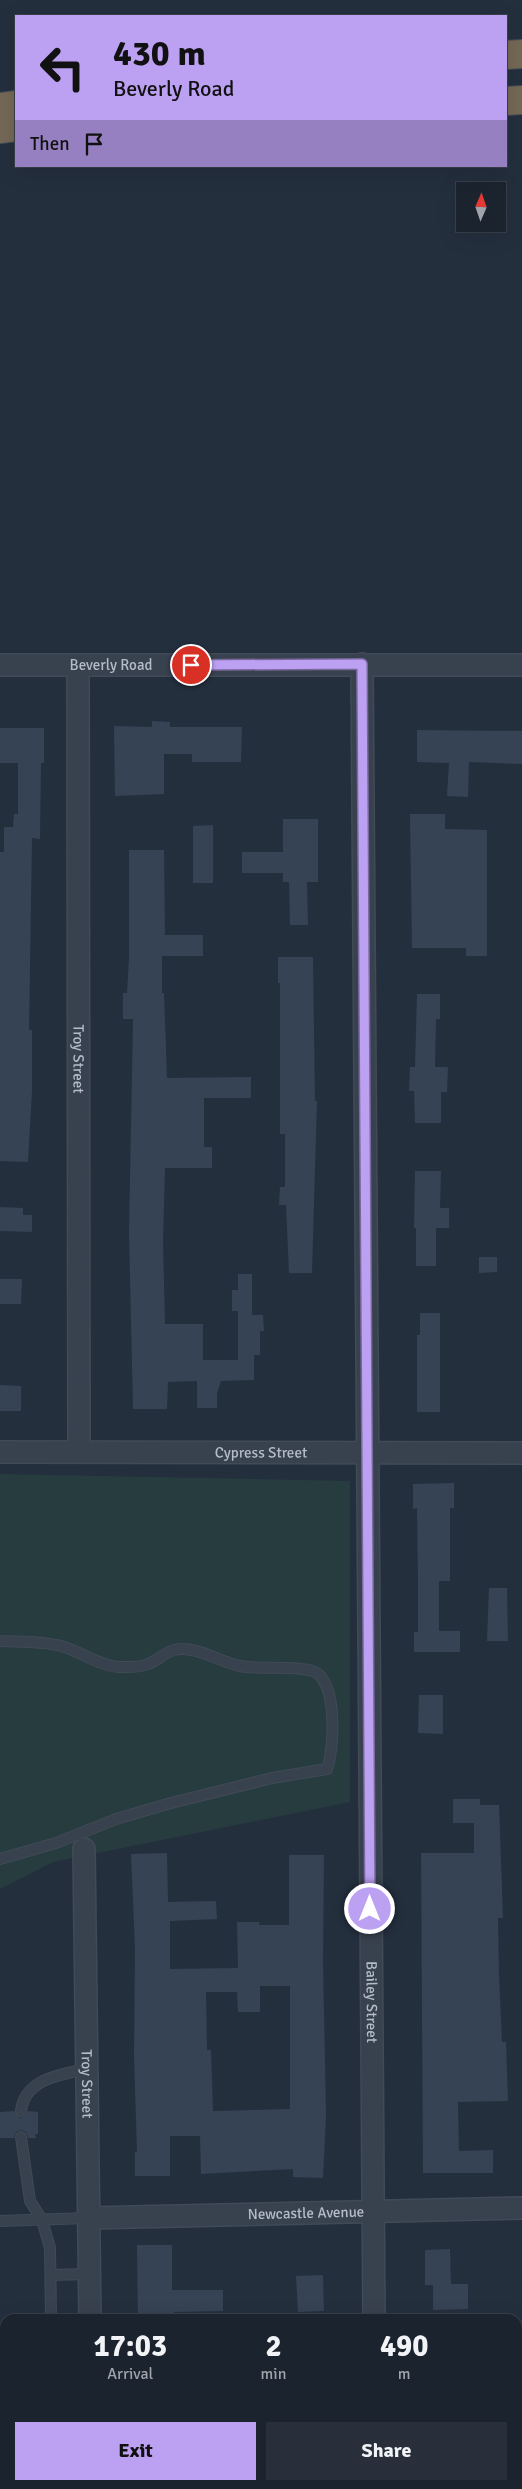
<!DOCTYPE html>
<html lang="en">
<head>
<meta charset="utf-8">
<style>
  :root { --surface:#1b232e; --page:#282f3a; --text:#f1f3f6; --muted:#a0a4aa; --line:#39404a; --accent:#bca0f2 }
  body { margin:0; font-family:Signika,sans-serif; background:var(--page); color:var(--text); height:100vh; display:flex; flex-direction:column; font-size:19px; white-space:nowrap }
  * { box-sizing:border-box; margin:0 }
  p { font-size:16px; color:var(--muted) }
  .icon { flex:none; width:28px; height:28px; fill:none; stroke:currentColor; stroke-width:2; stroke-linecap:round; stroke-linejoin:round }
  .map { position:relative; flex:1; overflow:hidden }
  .details { position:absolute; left:0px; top:2314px; width:522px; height:176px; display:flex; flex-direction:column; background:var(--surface); border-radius:15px 15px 0 0; box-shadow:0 5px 20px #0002,0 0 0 1px var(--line) }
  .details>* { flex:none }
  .banner { position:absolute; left:15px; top:15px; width:492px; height:152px; border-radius:0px; box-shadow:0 5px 20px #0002,0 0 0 1px var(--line); background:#bca0f2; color:#111; overflow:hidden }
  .needle { width:32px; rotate:2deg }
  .buttons { position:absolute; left:456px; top:182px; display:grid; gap:10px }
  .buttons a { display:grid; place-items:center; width:50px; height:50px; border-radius:0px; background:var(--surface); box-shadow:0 5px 20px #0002,0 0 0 1px var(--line); font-size:25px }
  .pin { position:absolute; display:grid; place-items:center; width:42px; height:42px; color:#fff; margin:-21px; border:2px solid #fff; border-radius:50%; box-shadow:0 1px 5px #0007 }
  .me { position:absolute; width:55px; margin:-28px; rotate:0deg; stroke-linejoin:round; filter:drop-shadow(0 0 4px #0008) }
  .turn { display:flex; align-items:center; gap:18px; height:105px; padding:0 15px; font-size:22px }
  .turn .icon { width:65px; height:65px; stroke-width:2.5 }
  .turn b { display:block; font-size:35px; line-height:42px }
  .then { display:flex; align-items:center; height:48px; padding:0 15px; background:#0003; gap:10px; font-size:19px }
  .eta { display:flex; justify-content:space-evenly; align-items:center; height:85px; text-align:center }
  .eta b { font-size:30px; font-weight:800; line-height:35px }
  .primary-button { display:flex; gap:10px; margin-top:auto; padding:10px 15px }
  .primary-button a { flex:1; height:58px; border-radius:0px; background:var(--accent); color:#111; font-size:20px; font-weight:800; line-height:58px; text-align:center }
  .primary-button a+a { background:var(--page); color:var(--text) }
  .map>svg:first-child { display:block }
  .green { fill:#263c3f }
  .building { fill:#364354; fill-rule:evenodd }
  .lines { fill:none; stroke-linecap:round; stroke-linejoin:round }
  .lane-casing { stroke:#414a57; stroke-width:12 }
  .street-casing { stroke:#414a57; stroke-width:24 }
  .highway-casing { stroke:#434c59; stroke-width:30 }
  .lane { stroke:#38414e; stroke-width:10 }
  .street { stroke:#38414e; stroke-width:21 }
  .highway { stroke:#746855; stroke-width:28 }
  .route-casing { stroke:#7a689d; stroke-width:12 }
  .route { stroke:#bca0f2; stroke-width:9 }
  .labels { text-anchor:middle; stroke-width:5; stroke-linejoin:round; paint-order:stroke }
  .street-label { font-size:15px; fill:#b4bcc9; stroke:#1d2633 }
</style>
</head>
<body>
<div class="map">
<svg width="522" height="2489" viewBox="0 0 522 2489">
  <rect width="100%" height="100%" fill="#242f3e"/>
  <path class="green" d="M0 1474 350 1481V1802L53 1862 0 1889Z
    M0 2384H5V2485H80V2489H0Z"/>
  <path class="building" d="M152 721 170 722V727H242L241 762H192V754H164V794L115 796 114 726 152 727Z
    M0 728H44V763H41L40 839 32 838 29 1030H32V1091L28 1162 0 1161V852H4V827H13L14 814H18V763H0Z
    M417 730 522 731V764L469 762 468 797 447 796 449 763 417 762Z
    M410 814H445V829L487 830V956H466V948H412Z
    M283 819H318V882H307L308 925H290L289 882H283V873H242V852H283Z
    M213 825V883H193V826Z
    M129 850H164L165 935H203V956H162V993H164L167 1078 251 1077V1098H204V1147H212V1168H165L163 1241 165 1324H203V1360H238V1311H232V1290H238V1274H252V1315H263L264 1331H260V1355H254V1380L221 1381 217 1393V1408H197V1381L168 1382 167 1409H133L129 1231 133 1019H123V993H127L129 958Z
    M278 957H313L315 1101H317L312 1273H289L286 1205H279L280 1187H285V1134H280V983H278Z
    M417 994H440V1019H436L435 1067H448L447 1092H441V1123H415L414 1091H409L410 1067H415Z
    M415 1171H441L440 1208H449V1228H436V1266H416V1228H414Z
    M0 1207 23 1208V1215H32V1232L0 1231Z
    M479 1257H497V1272L479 1273Z
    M0 1279H22L21 1304H0Z
    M420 1313H440V1412H417V1335H420Z
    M0 1385 21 1386V1411H0Z
    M454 1483V1508H450V1581H439V1631H460V1652H414V1632H418V1581L417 1508 413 1509V1484Z
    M489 1588H507L508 1641H487Z
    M419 1695H443V1734L418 1733Z
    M453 1799H480V1805H499L503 1918H498L499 1975 502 2042H506L508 2101 458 2102 459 2151 493 2150V2173H423L421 1853H474V1823H453Z
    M167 1853 168 1902 216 1901 217 1919 170 1921V1969L238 1968 237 1922H259V1925H289V1855H324L323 1962 326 2116 323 2178 293 2177V2169L201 2174 200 2136H170V2176H135V2152H137L134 2056 135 1949 131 1854ZM260 1986H290V2109L213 2111 211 2050H207L206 1992H237L238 2012H260Z
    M14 2111 20 2118 25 2116 28 2111 38 2112V2134H35L36 2138H28L26 2132 21 2130 16 2132 14 2138H0V2112Z
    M137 2245H172V2290H223V2311L174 2312V2319H138Z
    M450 2249 451 2284H468V2309L433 2310V2285H425V2250Z
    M323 2275 324 2311 298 2312 296 2276Z"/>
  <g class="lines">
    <defs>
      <path id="lane" d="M0 1641C20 1642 42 1641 61 1646 80 1651 97 1665 118 1667 126 1667 140 1668 148 1664 157 1661 165 1652 174 1650 197 1645 219 1662 240 1666 259 1670 301 1665 315 1672 338 1684 334 1749 327 1769L272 1778 171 1803 116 1819 56 1843 0 1859
        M21 2111C25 2079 59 2075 86 2069
        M21 2137 30 2201 42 2220 50 2248 51 2319
        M0 2221 88 2218
        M51 2275 89 2274"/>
      <g id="street">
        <path id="s1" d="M362 664 374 2319"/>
        <path id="s2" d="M0 665H522"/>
        <path id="s3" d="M78 665 79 1452"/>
        <path id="s4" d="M0 1452 522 1453"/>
        <path id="s5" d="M84 1849 90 2319"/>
        <path id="s6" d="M88 2218 522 2208"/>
        <path d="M91 2485V2489"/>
        <path d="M375 2485 376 2489"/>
      </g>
      <path id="highway" d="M506 55 522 54
        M506 101 522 100
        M0 107 16 105
        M0 129 16 127"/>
    </defs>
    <use href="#lane" class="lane-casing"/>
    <use href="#street" class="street-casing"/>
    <use href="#highway" class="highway-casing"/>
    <use href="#lane" class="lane"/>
    <use href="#street" class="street"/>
    <use href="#highway" class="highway"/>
  </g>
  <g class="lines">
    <defs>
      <path id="route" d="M191 665 362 664 370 1909"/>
    </defs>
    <use href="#route" class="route-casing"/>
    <use href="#route" class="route"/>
  </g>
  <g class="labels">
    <g class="street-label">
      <text dy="5" stroke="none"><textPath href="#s2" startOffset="111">Beverly Road</textPath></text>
      <text dy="5" stroke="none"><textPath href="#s3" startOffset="394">Troy Street</textPath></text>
      <text dy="5" stroke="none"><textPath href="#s4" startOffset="261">Cypress Street</textPath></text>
      <text dy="5" stroke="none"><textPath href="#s1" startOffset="1338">Bailey Street</textPath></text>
      <text dy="5" stroke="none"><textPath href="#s5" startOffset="235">Troy Street</textPath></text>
      <text dy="5" stroke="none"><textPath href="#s6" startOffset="218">Newcastle Avenue</textPath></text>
    </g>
  </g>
</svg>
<div class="buttons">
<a><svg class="needle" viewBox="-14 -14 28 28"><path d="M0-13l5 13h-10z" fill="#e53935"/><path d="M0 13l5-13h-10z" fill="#a0a4aa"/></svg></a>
</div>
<div class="pin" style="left:191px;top:665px;background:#d93025"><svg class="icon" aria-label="arrive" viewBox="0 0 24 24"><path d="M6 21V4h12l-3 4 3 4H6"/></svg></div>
<svg class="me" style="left:370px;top:1909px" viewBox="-20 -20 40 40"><circle r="17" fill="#bca0f2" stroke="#fff" stroke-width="3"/><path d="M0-11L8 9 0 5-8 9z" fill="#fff"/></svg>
<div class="banner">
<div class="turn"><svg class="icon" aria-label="left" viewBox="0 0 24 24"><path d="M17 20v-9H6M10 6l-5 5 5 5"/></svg><div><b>430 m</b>Beverly Road</div></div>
<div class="then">Then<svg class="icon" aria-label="arrive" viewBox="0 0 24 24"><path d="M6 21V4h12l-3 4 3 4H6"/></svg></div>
</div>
<section class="details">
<div class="eta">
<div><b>17:03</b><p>Arrival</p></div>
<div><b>2</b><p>min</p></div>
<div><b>490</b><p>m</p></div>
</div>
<div class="primary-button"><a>Exit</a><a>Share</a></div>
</section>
</div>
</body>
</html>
